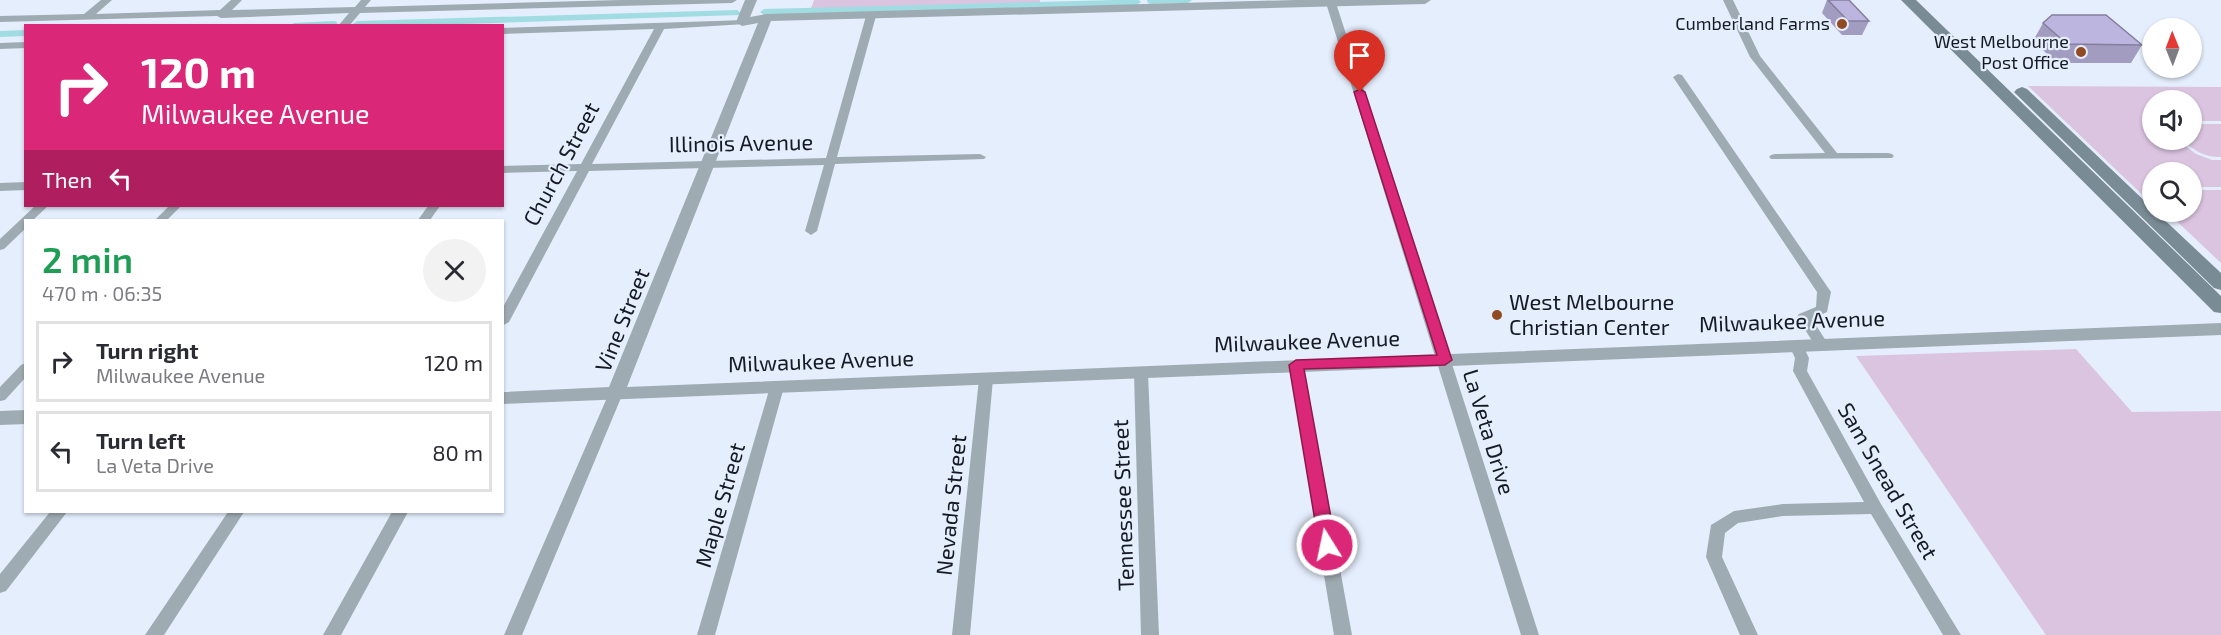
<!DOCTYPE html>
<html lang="en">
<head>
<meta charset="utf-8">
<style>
  :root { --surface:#fff; --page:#f2f2f3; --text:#2b2b33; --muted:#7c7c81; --line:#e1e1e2 }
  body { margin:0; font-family:"Exo 2",sans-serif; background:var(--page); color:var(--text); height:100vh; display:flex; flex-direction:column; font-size:22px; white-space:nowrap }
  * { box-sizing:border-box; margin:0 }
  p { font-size:20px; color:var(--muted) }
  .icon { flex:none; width:33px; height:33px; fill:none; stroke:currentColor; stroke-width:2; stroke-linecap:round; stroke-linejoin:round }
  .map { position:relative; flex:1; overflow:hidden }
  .panel { position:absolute; left:24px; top:219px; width:480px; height:294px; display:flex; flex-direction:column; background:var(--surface); border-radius:0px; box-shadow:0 2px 4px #0004 }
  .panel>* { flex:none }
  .guide { position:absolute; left:24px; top:24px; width:480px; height:183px; border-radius:0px; box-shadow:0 2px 4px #0004; background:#db2777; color:#fff; overflow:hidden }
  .needle { width:39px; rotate:359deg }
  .fabs { position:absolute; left:2142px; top:18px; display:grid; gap:12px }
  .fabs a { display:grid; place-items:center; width:60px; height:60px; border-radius:50%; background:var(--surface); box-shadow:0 2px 4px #0004; font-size:30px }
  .pin { position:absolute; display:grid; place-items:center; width:51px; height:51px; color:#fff; margin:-62px -26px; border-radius:50% 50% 50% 0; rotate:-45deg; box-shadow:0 0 6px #0007 }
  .pin .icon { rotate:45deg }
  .me { position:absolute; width:66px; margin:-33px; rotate:350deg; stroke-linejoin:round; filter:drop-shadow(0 0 4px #0008) }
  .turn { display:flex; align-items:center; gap:21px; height:126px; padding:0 18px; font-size:27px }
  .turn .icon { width:78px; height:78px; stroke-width:2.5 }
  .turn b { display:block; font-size:42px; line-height:51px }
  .then { display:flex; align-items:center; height:57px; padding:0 18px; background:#0003; gap:12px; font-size:22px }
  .round { display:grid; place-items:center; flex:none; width:63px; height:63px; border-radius:32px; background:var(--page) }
  .overview { display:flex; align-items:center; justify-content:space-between; height:102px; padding:0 18px }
  h1 { font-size:36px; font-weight:600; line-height:45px; color:#1e9e55 }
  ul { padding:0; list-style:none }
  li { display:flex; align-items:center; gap:18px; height:81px; margin:0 12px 9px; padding:0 6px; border:3px solid var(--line); border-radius:0px }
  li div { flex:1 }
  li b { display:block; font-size:22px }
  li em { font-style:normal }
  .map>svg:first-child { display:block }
  .green { fill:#dbc4e0 }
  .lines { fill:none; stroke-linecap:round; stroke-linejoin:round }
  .canal { fill:#a1dce2; fill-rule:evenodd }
  .minor { fill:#9fabb2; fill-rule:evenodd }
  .tertiary { fill:#9fabb2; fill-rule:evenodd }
  .secondary { fill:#798b95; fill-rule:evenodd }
  .wall { fill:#a29cc1 }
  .building { fill:#bcb5e0; stroke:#847f9d; stroke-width:1.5 }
  .route { fill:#db2777; stroke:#8e194d; stroke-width:1.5 }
  .poi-dot { fill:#914b23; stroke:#e5eefd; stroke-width:2 }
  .labels { text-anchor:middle; stroke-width:4.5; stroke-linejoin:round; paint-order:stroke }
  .far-poi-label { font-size:18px; fill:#151a23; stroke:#e5eefd; text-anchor:end }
  .street-label { font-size:22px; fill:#151a23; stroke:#e5eefd }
  .poi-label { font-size:22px; fill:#151a23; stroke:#e5eefd; text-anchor:start }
</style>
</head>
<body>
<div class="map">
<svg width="2221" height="635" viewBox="0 0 2221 635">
  <rect width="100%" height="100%" fill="#e5eefd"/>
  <path class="green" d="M814 0H1040V8L809 14Z
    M2028 86 2221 87V121H2192V100H2152V140H2178L2196 154 2212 160H2221V187H2192V172H2152V204Z
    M2192 124H2221V157C2204 157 2195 151 2182 140H2192Z
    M2193 190H2221V263L2167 212H2192Z
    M2076 349 2132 412 2221 411V635H2046L1856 356Z"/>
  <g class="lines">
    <path class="canal" d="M1115 0H1139L1141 2 1137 5 764 15 760 12 764 9Z
      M1147 0H1192L1188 3 1151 4 1148 3Z
      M737 10 741 13 740 15 397 26 353 24 357 21Z
      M334 21 337 22V26H290L294 23Z
      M26 30V36L0 37V31Z"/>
    <path class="minor" d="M101 0H112L96 14 220 10 231 0H242L232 10 355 7 361 0H371L365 7 620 0H737L732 3 360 13 349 26H338L349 13 221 18 217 16 0 22V16L84 14Z
      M1331 0 1336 3 1539 635H1521L1326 3Z
      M1723 0H1733L1760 56 1837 153H1888L1892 154 1894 156 1892 158 1771 159 1769 157 1771 155 1775 154 1825 153 1750 57Z
      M871 13 876 16 837 157 980 154 986 157 984 159 835 164 817 231 811 235 805 231 824 165 589 171 509 322 502 326V309L577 171 502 173V166L581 164 654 29 502 34V28L746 20V24L664 29 592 164 826 158 866 16Z
      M26 42V48L0 49V43Z
      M1678 74 1682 75 1831 292 1827 312 1812 319 1828 344 1826 347H1816L1797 317 1799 314 1816 307 1817 292 1673 77Z
      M26 182V190L0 191V183Z
      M35 206H48L33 220H26V228L4 249 0 250V239Z
      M169 206H181L167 220H155Z
      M428 206H440L430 220H418Z
      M1796 340 1801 342 1809 358 1807 371 1881 504 1961 635H1943L1871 514 1783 516 1738 523 1725 533 1722 557 1758 635H1740L1706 557 1711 525 1734 511 1783 504 1864 502 1793 371 1795 358 1789 345Z
      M1296 360 1303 365 1352 635H1334L1289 365Z
      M26 363V377L5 400 0 401V387L21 365Z
      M1141 368 1148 373 1159 635H1141L1134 373Z
      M986 374 991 375 993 379 970 635H952L979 379 981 375Z
      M777 382 782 383 784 387 715 635H697L770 387 772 383Z
      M616 388 621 389 623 393 522 635H504L609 393 611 389Z
      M50 512H67L6 591 0 593V574Z
      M228 512H244L164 635H145Z
      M392 512H408L341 635H323Z"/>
    <path class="tertiary" d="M745 0H757L750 17 766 14 1295 0H1431L1425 4 771 21 627 387 2221 323V335L502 404V392L609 387 758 23 742 26 736 22Z
      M26 410V424L0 425V411Z"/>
    <path class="secondary" d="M1901 0H1916L2221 296V313L2214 312Z
      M2022 87 2027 89 2152 208V212H2156L2221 273V290L2214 288 2017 95 2014 92 2017 89Z"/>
  </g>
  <path class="wall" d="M1827 0H1849L1869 21 1862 35H1842L1822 13Z
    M2043 23 2142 45 2131 63H2057L2033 41Z"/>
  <path class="building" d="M1828 0H1849L1869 21H1848Z
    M2052 15H2106L2142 45 2067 44 2043 23Z"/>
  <path class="route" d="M1360 89 1365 92 1452 360 1445 365 1304 369 1336 545 1333 550 1327 552 1322 550 1319 545 1289 365 1296 360 1437 355 1354 92Z"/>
  <g class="poi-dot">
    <circle cx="1842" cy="24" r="6"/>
    <circle cx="2081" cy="52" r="6"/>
    <circle cx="1497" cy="315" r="6"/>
  </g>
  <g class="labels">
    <g class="far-poi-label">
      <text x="1830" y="30">Cumberland Farms</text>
      <text x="2069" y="48">West Melbourne<tspan x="2069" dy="21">Post Office</tspan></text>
    </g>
    <g class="street-label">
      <text transform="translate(741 143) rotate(-1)" y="8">Illinois Avenue</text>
      <text transform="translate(561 164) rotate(-62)" y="8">Church Street</text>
      <text transform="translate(622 320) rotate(-68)" y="8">Vine Street</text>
      <text transform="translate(1792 321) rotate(-2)" y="8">Milwaukee Avenue</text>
      <text transform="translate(1307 341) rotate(-2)" y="8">Milwaukee Avenue</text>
      <text transform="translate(821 361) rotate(-2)" y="8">Milwaukee Avenue</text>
      <text transform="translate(1489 432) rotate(73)" y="8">La Veta Drive</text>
      <text transform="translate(1888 481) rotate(60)" y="8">Sam Snead Street</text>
      <text transform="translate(720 505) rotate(-74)" y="8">Maple Street</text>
      <text transform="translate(951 505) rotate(-84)" y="8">Nevada Street</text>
      <text transform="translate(1123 505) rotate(-92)" y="8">Tennessee Street</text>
    </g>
    <g class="poi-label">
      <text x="1509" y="310">West Melbourne<tspan x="1509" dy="25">Christian Center</tspan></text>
    </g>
  </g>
</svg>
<div class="fabs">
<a><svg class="needle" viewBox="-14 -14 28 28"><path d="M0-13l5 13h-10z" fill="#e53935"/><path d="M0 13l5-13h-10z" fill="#7c7c81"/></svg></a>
<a><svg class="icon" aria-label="sound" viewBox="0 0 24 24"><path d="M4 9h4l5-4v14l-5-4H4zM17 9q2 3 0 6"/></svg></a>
<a><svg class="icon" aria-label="search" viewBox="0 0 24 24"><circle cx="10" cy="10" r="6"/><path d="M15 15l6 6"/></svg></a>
</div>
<div class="pin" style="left:1360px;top:92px;background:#d93025"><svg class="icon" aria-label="arrive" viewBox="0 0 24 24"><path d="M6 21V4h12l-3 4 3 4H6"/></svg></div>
<svg class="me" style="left:1327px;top:545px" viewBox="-20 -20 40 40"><circle r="17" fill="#db2777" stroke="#fff" stroke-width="3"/><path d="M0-11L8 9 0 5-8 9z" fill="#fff"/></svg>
<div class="guide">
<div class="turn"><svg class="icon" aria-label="right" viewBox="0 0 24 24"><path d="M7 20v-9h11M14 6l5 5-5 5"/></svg><div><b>120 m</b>Milwaukee Avenue</div></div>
<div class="then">Then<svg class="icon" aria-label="left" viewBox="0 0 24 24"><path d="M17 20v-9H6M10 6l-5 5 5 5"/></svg></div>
</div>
<section class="panel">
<div class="overview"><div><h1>2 min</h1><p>470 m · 06:35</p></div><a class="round"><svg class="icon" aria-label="close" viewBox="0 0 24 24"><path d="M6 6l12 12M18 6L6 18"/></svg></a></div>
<ul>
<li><svg class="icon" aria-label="right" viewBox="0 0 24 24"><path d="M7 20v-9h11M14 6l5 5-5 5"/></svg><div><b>Turn right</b><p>Milwaukee Avenue</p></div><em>120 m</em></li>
<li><svg class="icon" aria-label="left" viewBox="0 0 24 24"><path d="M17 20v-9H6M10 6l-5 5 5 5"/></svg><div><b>Turn left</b><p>La Veta Drive</p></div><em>80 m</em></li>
</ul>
</section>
</div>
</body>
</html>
